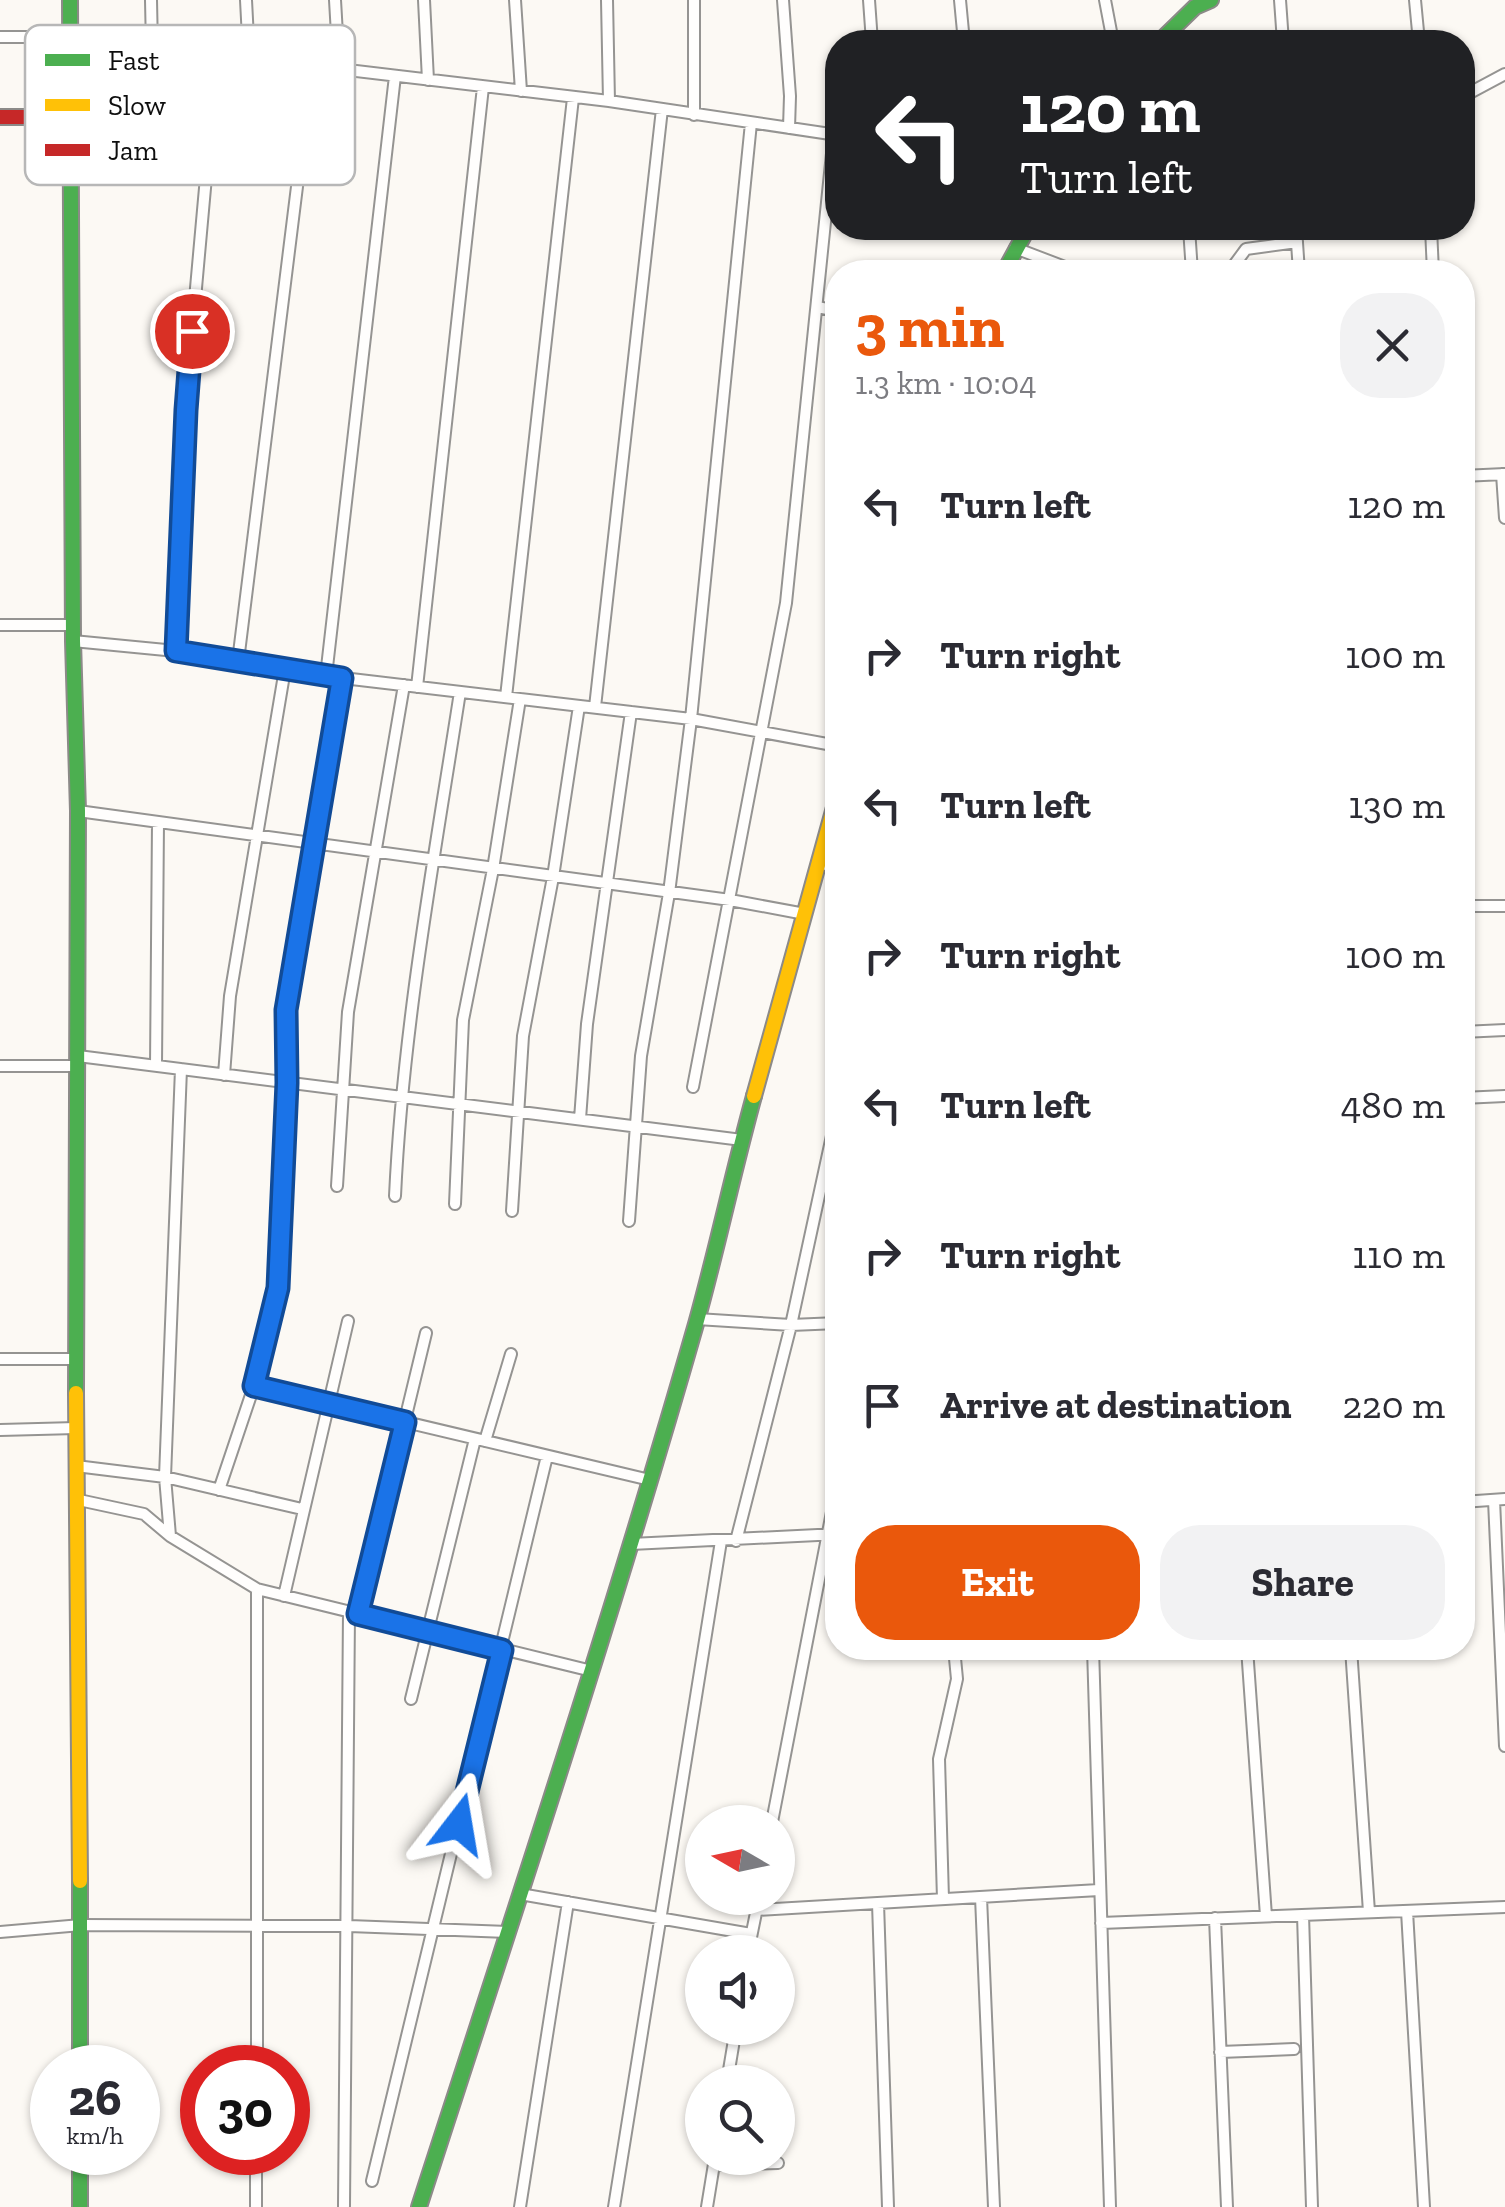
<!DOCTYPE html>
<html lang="en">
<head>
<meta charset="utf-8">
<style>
  :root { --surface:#fff; --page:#f2f2f3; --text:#2b2b33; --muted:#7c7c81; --accent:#ea580c }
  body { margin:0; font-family:"Zilla Slab",serif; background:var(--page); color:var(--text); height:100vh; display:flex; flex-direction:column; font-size:38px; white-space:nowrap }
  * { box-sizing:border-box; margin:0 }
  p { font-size:32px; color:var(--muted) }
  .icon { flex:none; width:55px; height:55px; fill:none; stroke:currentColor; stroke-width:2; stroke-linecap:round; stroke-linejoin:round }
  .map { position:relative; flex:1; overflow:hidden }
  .sheet { position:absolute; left:825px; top:260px; width:650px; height:1400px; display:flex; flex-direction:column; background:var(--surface); border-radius:40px; box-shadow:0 2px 8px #0004 }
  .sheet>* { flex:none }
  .top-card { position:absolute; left:825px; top:30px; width:650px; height:210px; border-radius:40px; box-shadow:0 2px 8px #0004; background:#202124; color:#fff; overflow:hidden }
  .needle { width:65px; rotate:279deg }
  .buttons { position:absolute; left:685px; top:1805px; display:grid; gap:20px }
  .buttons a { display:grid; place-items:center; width:110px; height:110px; border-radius:50%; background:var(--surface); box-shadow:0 2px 8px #0004; font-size:50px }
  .speed { position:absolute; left:30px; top:2045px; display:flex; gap:20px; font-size:50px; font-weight:700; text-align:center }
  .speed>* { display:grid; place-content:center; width:130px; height:130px; border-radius:50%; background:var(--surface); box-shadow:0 2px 8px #0004; line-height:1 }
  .speed small { font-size:25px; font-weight:400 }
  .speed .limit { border:15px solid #d22; background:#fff; color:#111 }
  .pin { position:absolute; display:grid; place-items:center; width:85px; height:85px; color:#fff; margin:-42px; border:5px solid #fff; border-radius:50%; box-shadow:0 2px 10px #0007 }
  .me { position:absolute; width:110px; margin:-55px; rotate:14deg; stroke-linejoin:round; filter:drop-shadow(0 0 8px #0008) }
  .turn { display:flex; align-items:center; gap:35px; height:210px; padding:0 30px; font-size:45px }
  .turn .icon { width:130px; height:130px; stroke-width:2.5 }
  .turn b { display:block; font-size:70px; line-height:85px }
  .round { display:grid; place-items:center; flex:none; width:105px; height:105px; border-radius:40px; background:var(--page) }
  .overview { display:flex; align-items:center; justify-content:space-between; height:170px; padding:0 30px }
  h1 { font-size:60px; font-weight:700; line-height:75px; color:var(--accent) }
  .action { display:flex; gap:20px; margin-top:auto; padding:20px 30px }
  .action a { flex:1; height:115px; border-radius:40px; background:var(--accent); color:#fff; font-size:40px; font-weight:700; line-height:115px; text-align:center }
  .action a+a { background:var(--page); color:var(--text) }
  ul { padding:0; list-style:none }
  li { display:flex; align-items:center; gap:30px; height:150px; padding:0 30px }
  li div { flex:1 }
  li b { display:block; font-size:38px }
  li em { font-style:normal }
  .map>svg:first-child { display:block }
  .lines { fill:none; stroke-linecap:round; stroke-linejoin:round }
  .street-casing { stroke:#959492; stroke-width:14 }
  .fast-casing { stroke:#8c8a88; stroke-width:18 }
  .slow-casing { stroke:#8c8a88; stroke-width:18 }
  .jam-casing { stroke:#8c8a88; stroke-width:18 }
  .street { stroke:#fffefd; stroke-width:10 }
  .fast { stroke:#4caf50; stroke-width:14 }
  .slow { stroke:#ffc107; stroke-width:14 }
  .jam { stroke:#c62828; stroke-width:14 }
  .route-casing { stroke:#114b97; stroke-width:25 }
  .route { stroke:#1a73e8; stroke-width:18 }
  .key { fill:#fff; stroke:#b7b7b7; stroke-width:2.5 }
  .key-label { font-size:28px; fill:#0e0e0e }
</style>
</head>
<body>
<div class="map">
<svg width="1505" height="2207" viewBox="0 0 1505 2207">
  <rect width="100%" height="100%" fill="#fcf9f4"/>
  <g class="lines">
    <defs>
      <path id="street" d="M151 0 152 48
        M246 0 249 58
        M335 0 339 69
        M424 0 428 80
        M515 0 521 91
        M607 0 609 101
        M783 0 790 96 789 128
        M869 0 872 42
        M960 0 964 42
        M1105 0 1113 42
        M1280 0 1283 42
        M1415 0 1419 42
        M0 37H70L609 101 837 135
        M1462 97 1505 74
        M694 115V0
        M1189 228 1192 272
        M1296 228 1299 272
        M1431 228 1433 272
        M1015 248 1078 272
        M1229 272 1246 249 1297 242
        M817 307 838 311
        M1502 474 1505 518
        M1462 476 1505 474
        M0 625H73
        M73 641 176 651 326 676 691 719 838 746
        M176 651 185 410 217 55
        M238 661 312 66
        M326 676 395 76
        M417 687 483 87
        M506 697 573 98
        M595 707 662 109
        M78 811 730 900 805 914
        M818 865 838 864
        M1462 906H1505
        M1462 1032 1505 1030
        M78 1056 742 1140
        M0 1066H77
        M156 1066 158 822
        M224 1075 230 996 285 669
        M693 1087 786 603 834 134
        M1462 1098 1505 1096
        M580 1119 587 1024 631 712
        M337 1186 348 1012 404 685
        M395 1196C403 1026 434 860 460 692
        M455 1204 463 1020 493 869 520 699
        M512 1211 523 1036 553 877 579 706
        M629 1221 641 1056 669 893 691 719 751 123
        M697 1319 791 1325 838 1323
        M0 1359H75
        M254 1386 650 1480
        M0 1430 76 1428
        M485 1441 511 1354
        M76 1466 165 1477 302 1509
        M219 1490 254 1386 278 1287 287 1083V1010L342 678
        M79 1500 144 1514 170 1536 257 1589 592 1671
        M1494 1500 1505 1746
        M1462 1502 1505 1499
        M170 1536 165 1477 181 1069
        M736 1541 791 1325 838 1108
        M631 1544 838 1534
        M284 1596 348 1321
        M358 1614 426 1333
        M1093 1648 1110 2207
        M1247 1648 1266 1916
        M1351 1648 1369 1912
        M411 1699 475 1439
        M772 1822 838 1481
        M520 1894 751 1934
        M981 1897 994 2207
        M943 1899 939 1759 957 1679 954 1648
        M878 1903 888 2207
        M756 1910 1099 1890
        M1407 1911 1424 2207
        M1303 1915 1312 2207
        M1215 1918 1227 2207
        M1101 1923 1505 1907
        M0 1932 81 1925 349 1926 508 1932
        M748 1952 759 1898
        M1220 2052 1294 2049
        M257 2068V1589
        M727 2082 736 2028
        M714 2165 778 2163
        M372 2181 547 1456
        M344 2206 349 1612
        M256 2207V2152
        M520 2207 568 1902
        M614 2207 721 1541
        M707 2207 715 2158"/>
      <path id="fast" d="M70 0 73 641 78 811 76 1393
        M1159 42 1195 7 1211 0
        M1004 272 1028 228
        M80 1881V2068
        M80 2152V2207
        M419 2207C514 1913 611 1621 696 1324 717 1249 733 1172 754 1096"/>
      <path id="slow" d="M754 1096 838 793
        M76 1393 80 1881"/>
      <path id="jam" d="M0 117H70"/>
    </defs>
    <use href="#street" class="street-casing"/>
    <use href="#fast" class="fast-casing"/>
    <use href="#slow" class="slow-casing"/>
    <use href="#jam" class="jam-casing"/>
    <use href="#street" class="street"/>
    <use href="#fast" class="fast"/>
    <use href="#slow" class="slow"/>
    <use href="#jam" class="jam"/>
  </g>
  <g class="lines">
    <defs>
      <path id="route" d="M192 331 186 410 176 651 342 678 286 1010 287 1083 278 1288 254 1386 405 1422 358 1614 502 1650 459 1824"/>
    </defs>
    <use href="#route" class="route-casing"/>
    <use href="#route" class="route"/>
  </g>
  <rect x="25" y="25" width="330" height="160" rx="15" class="key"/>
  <rect x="45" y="54" width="45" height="12" fill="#4caf50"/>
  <rect x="45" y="99" width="45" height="12" fill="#ffc107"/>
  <rect x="45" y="144" width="45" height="12" fill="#c62828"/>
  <g class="key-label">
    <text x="108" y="70">Fast</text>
    <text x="108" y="115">Slow</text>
    <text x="108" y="160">Jam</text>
  </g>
</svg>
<div class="buttons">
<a><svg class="needle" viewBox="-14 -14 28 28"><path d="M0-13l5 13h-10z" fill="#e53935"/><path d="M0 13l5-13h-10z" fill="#7c7c81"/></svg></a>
<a><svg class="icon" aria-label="sound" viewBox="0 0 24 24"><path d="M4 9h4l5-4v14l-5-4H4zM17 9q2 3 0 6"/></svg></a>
<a><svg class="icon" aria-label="search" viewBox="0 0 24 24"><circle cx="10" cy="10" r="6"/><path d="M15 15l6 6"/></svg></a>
</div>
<div class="speed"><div>26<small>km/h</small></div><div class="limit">30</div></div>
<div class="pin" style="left:192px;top:331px;background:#d93025"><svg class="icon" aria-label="arrive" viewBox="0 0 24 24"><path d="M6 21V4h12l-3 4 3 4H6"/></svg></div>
<svg class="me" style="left:459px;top:1824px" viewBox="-20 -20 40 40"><path d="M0-17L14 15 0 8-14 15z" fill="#1a73e8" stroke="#fff" stroke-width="4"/></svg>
<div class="top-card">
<div class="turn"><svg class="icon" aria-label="left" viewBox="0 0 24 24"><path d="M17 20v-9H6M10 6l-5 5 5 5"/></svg><div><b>120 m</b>Turn left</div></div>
</div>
<section class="sheet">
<div class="overview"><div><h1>3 min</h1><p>1.3 km · 10:04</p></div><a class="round"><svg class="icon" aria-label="close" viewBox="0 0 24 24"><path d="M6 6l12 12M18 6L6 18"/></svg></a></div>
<ul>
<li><svg class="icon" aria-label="left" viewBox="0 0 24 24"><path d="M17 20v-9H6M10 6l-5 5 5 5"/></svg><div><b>Turn left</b></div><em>120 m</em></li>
<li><svg class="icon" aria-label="right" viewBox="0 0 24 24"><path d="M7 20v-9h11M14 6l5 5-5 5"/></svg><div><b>Turn right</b></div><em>100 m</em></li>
<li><svg class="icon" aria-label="left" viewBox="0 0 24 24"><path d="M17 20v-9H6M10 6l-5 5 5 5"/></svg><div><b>Turn left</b></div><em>130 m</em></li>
<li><svg class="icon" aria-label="right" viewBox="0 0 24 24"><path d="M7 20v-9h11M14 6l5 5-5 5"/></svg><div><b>Turn right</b></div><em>100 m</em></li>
<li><svg class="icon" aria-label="left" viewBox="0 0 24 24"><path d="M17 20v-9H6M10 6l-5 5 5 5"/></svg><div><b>Turn left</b></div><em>480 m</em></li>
<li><svg class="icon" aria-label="right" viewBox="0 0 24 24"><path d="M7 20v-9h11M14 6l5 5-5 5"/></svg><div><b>Turn right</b></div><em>110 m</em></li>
<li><svg class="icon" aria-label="arrive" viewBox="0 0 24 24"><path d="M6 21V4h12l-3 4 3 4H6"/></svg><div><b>Arrive at destination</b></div><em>220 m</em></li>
</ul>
<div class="action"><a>Exit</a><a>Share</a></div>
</section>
</div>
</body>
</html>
